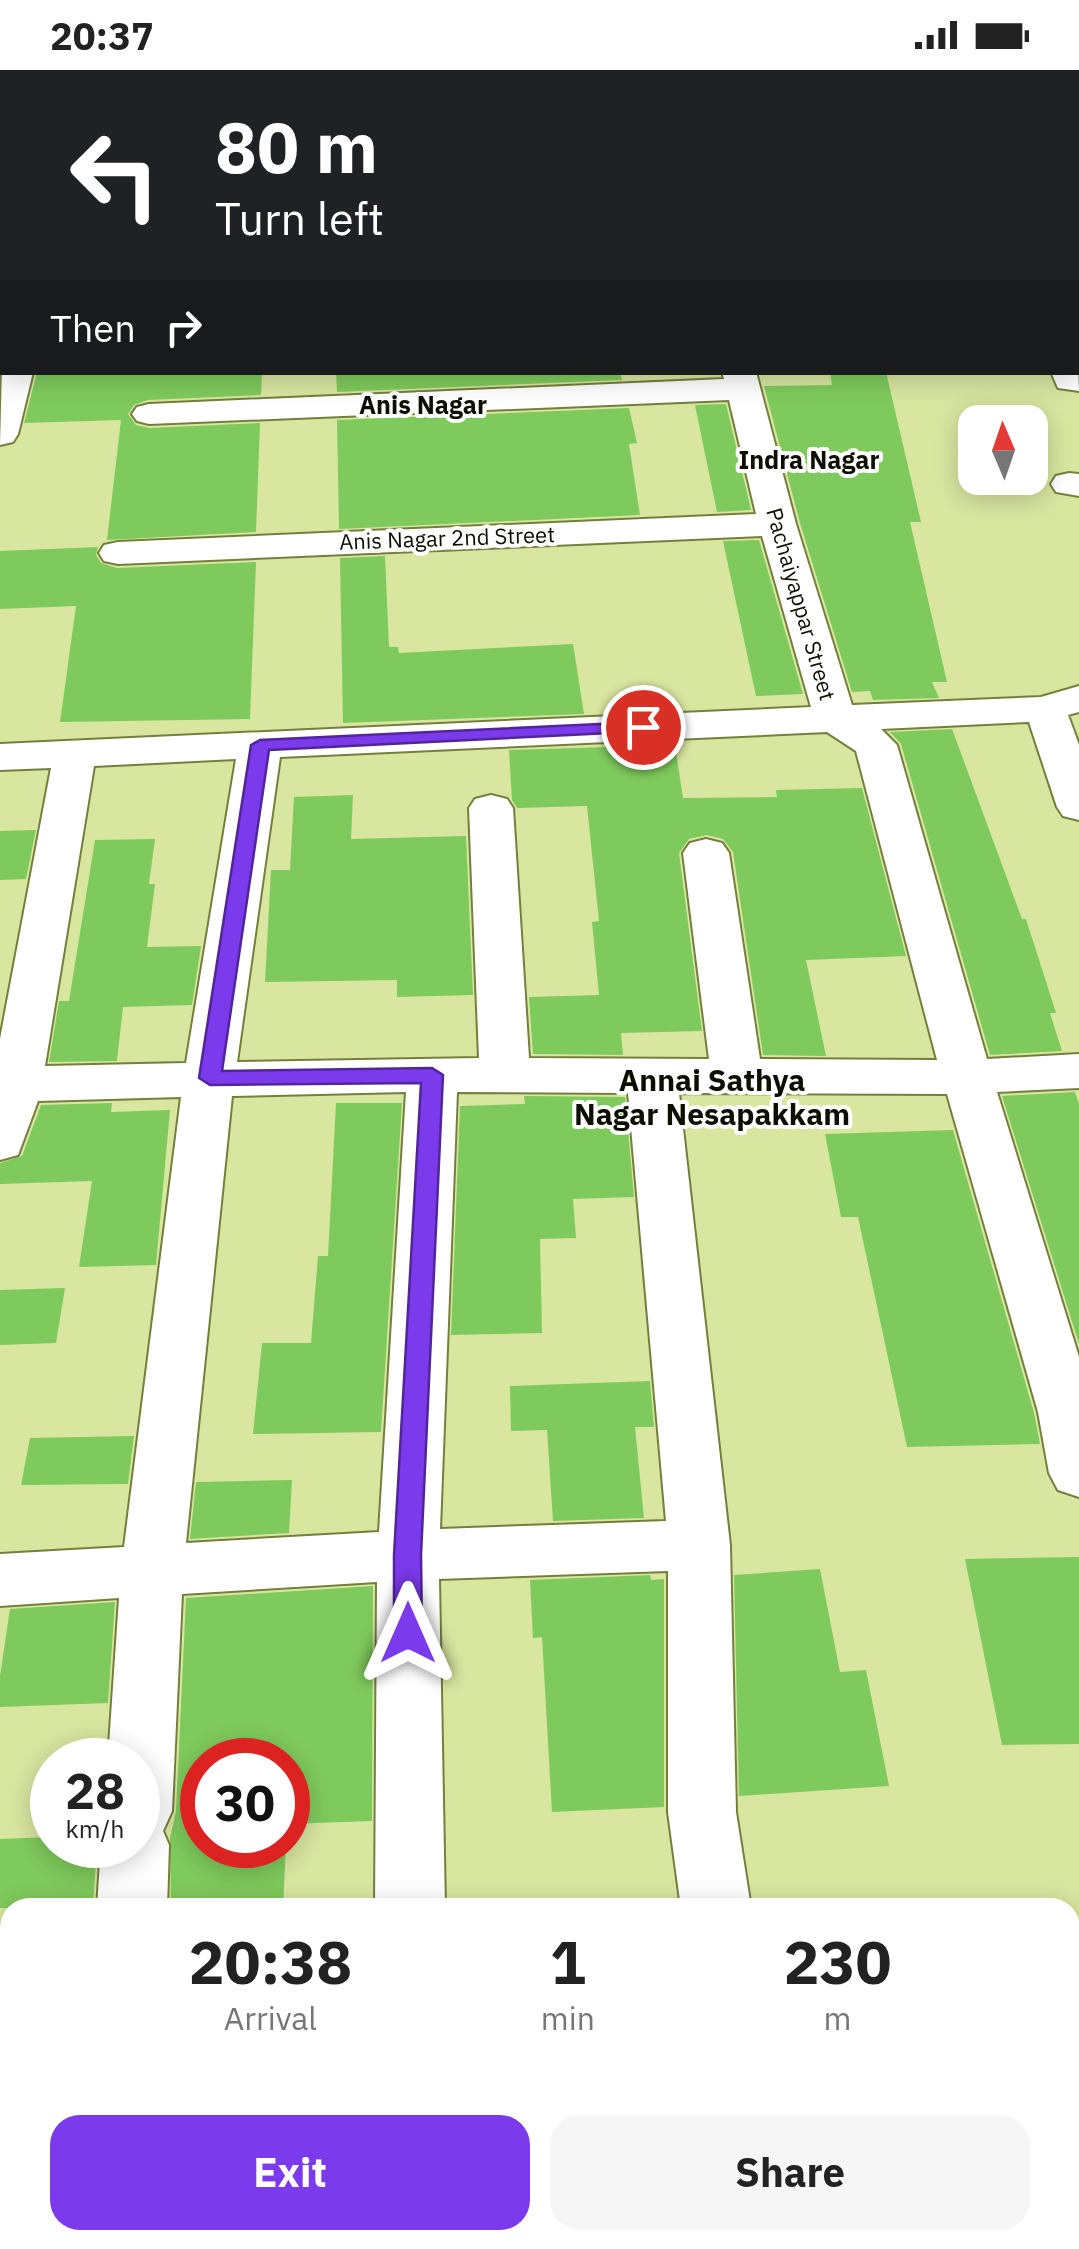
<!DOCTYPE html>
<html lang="en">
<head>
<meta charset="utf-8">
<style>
  :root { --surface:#fff; --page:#f6f6f6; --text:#222; --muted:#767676; --accent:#7c3aed }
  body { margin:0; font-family:"IBM Plex Sans",sans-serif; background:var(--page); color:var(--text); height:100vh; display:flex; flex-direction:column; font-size:38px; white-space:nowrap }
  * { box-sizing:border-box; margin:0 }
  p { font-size:32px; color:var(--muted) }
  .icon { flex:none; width:55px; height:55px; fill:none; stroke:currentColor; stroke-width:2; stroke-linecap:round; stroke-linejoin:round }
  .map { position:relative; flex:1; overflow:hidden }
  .side { position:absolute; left:0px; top:1828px; width:1080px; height:352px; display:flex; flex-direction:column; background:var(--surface); border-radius:30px 30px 0 0; box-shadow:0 5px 25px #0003 }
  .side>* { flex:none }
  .banner { position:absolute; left:0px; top:0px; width:1080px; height:305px; box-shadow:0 5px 25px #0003; background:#202124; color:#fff; overflow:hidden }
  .needle { width:65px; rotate:358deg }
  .buttons { position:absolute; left:958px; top:335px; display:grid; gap:20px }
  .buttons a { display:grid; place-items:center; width:90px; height:90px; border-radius:20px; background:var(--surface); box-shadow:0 5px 25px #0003; font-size:50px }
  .speed { position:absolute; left:30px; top:1668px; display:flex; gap:20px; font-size:50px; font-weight:700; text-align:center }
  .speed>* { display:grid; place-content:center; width:130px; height:130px; border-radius:50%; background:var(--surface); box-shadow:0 5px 25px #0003; line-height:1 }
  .speed small { font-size:25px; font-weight:400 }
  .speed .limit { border:15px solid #d22; background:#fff; color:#111 }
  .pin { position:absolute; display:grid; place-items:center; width:85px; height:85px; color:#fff; margin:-42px; border:5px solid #fff; border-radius:50%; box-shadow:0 2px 10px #0007 }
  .me { position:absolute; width:110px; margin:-55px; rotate:0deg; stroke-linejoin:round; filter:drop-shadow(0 0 8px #0008) }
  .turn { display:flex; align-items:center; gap:35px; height:210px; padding:0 50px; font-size:45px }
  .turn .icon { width:130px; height:130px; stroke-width:2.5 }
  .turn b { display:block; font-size:70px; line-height:85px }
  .then { display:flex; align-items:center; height:95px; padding:0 50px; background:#0003; gap:20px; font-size:38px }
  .eta { display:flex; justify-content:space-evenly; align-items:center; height:170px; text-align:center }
  .eta b { font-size:60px; font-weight:700; line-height:70px }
  .action { display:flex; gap:20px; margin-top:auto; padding:20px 50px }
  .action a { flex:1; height:115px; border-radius:30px; background:var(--accent); color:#fff; font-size:40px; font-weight:700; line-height:115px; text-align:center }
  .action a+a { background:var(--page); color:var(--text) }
  .status { display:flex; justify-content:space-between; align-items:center; height:70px; padding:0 50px; background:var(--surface); direction:ltr }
  .status svg { height:28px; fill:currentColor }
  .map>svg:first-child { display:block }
  .building { fill:#7fca5c }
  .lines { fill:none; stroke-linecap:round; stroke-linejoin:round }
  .street-casing { stroke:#757f3d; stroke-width:4 }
  .street { fill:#fff; fill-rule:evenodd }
  .route { fill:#7c3aed; stroke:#51269a; stroke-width:2.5 }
  .labels { text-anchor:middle; stroke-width:8; stroke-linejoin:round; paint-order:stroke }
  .far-street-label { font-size:22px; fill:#0c0f00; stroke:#fefefe }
  .far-neighbourhood-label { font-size:25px; font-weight:bold; fill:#0c0f00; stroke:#fefefe }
  .neighbourhood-label { font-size:30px; font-weight:bold; fill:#0c0f00; stroke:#fefefe }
</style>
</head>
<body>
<div class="status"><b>20:37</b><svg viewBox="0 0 49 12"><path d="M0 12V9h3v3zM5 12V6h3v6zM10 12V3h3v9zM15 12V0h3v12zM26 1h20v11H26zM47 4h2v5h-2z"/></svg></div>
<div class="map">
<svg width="1079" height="2179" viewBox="0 0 1079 2179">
  <rect width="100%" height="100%" fill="#d9e6a0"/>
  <path class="building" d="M37 302H262L261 325 148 330 134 335 128 344 136 355 149 358 260 353 256 462 107 470 121 350 24 353Z
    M336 302H620L622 310 337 322Z
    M830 302H886L921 452H910L947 612H932L939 628 873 630 870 621 852 622 800 453 764 316 832 315Z
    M726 334 751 440 717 442 695 335Z
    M629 338 637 373 629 374 640 445 339 459 337 350Z
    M759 470 803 624 756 626 723 471Z
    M98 477 96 485 101 493 117 498 256 492 250 649 60 652 76 536 0 539V481Z
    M385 486 389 577H398L399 583 573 574 584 644 343 653 340 488Z
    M952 659 1022 849H1026L1056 943H1050L1062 981 990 985 901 674 890 662Z
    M675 675 683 728 777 727 776 720 862 718 906 886 806 890 826 986 763 985 733 782 723 769 707 765 689 769 679 783 702 961 621 963 623 985 533 984 529 927 599 925 592 852 599 851 587 736 517 738 512 730 509 680Z
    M353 725 351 769 466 766 473 925 397 927V910L265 912 271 800H290L294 727Z
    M36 760 26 809 0 810V761Z
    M155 769 149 814H155L147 877 201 876 192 935 123 937 117 991 49 992 59 931H69L95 770Z
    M1075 1022 1079 1034V1274L1002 1026Z
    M524 1026 625 1027 634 1127 573 1129 576 1168 540 1169 542 1263 451 1265 460 1036 525 1034Z
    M112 1033 111 1042 170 1040 156 1195 79 1197 92 1111 0 1114V1093L22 1086 41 1035Z
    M336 1033H402L381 1362 253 1364 262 1273H311L318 1186H328Z
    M953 1060 1034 1343 1040 1374 907 1377 858 1147H841L825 1064Z
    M65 1218 56 1273 0 1275V1220Z
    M650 1311 654 1357H635L644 1448 553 1451 547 1360 511 1361 510 1316Z
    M134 1366 128 1414 21 1415 30 1368Z
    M292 1410 289 1463 190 1469 196 1412Z
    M1079 1487V1674L1002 1675 965 1489Z
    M820 1499 840 1602 866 1600 889 1716 739 1726 734 1505Z
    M650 1505 651 1510 664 1509V1737L552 1742 542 1567 533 1568 530 1510Z
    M373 1516 372 1751 288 1754V1690H202V1775H286L283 1838H171L170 1768 176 1741 186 1528Z
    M115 1532 108 1633 0 1637V1606L10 1539Z
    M52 1767V1775H97L93 1838H0V1769Z"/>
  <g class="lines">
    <defs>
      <path id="street" d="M385 0H411V2H385Z
        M563 0H589L590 2H564Z
        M1078 18H1079V34H1078Z
        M1078 132H1079V150H1078Z
        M0 205 2 206V225H0Z
        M1078 227H1079V247H1078Z
        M1078 294 1079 321 1058 318 1051 302H1078Z
        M2 297V302H33L18 364 13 372 0 375Z
        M722 302H756L796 454 852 635 1041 627 1079 616V642L1068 645 1079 675V750L1063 746 1057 737 1029 652 881 659 897 675 987 989 1079 984V1018L997 1022 1079 1287V1427L1058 1420 1049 1403 1038 1342 947 1024 679 1023 730 1475 736 1742 751 1838H681L668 1742V1501L439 1509 445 1838H375L377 1512 182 1524 172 1741 163 1761 169 1775 167 1838H97L101 1775H138V1690H108L119 1528 0 1536V1484L124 1477 181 1027 38 1031 18 1085 0 1090V969L51 698 0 700V674L811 637 762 466 118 494 104 491 99 483 104 475 118 472 756 444 729 330 149 354 137 351 132 344 137 337 149 334 724 309ZM827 662 856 681 937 990 760 989 729 783 722 773 706 769 690 773 683 783 709 989 529 988 513 738 507 729 491 725 475 729 469 738 479 988 237 992 280 687ZM236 689 186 993 45 996 94 696ZM406 1022 379 1462 186 1473 232 1026ZM457 1022 628 1023 666 1451 440 1459Z
        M1069 403 1079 404V426L1056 422 1051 414 1056 406Z
        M1070 2065H1079V2141H1070Z
        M195 2170H273L272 2179H194Z"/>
    </defs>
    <use href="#street" class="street-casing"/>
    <use href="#street" class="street"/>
  </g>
  <path class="route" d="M643 652 650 653V661L269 680 222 1001 432 998 443 1005 421 1485 422 1563 418 1571 408 1575 399 1571 394 1563V1485L421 1013 210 1015 199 1008 251 675 260 670Z"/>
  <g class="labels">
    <g class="far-street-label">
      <text transform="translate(447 468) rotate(-2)" y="8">Anis Nagar 2nd Street</text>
      <text transform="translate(801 534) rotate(74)" y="8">Pachaiyappar Street</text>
    </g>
    <g class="far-neighbourhood-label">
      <text x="423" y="344">Anis Nagar</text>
      <text x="809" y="399">Indra Nagar</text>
    </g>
    <g class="neighbourhood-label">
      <text x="712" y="1021">Annai Sathya<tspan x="712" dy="34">Nagar Nesapakkam</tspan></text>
    </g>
  </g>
</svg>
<div class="buttons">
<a><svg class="needle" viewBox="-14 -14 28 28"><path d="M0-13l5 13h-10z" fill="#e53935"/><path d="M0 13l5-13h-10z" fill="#767676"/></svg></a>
</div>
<div class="speed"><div>28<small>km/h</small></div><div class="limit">30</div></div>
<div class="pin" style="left:643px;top:657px;background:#d93025"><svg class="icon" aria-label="arrive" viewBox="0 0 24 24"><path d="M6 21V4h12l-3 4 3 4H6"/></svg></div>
<svg class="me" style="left:408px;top:1563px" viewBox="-20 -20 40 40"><path d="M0-17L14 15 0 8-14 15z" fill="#7c3aed" stroke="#fff" stroke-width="4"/></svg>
<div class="banner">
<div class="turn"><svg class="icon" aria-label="left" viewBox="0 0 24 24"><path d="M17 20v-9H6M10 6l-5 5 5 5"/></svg><div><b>80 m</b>Turn left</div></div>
<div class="then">Then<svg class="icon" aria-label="right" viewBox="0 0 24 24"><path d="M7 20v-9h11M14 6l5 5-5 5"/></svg></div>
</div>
<section class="side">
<div class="eta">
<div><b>20:38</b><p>Arrival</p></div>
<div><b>1</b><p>min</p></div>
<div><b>230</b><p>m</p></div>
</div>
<div class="action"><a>Exit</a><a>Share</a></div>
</section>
</div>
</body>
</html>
